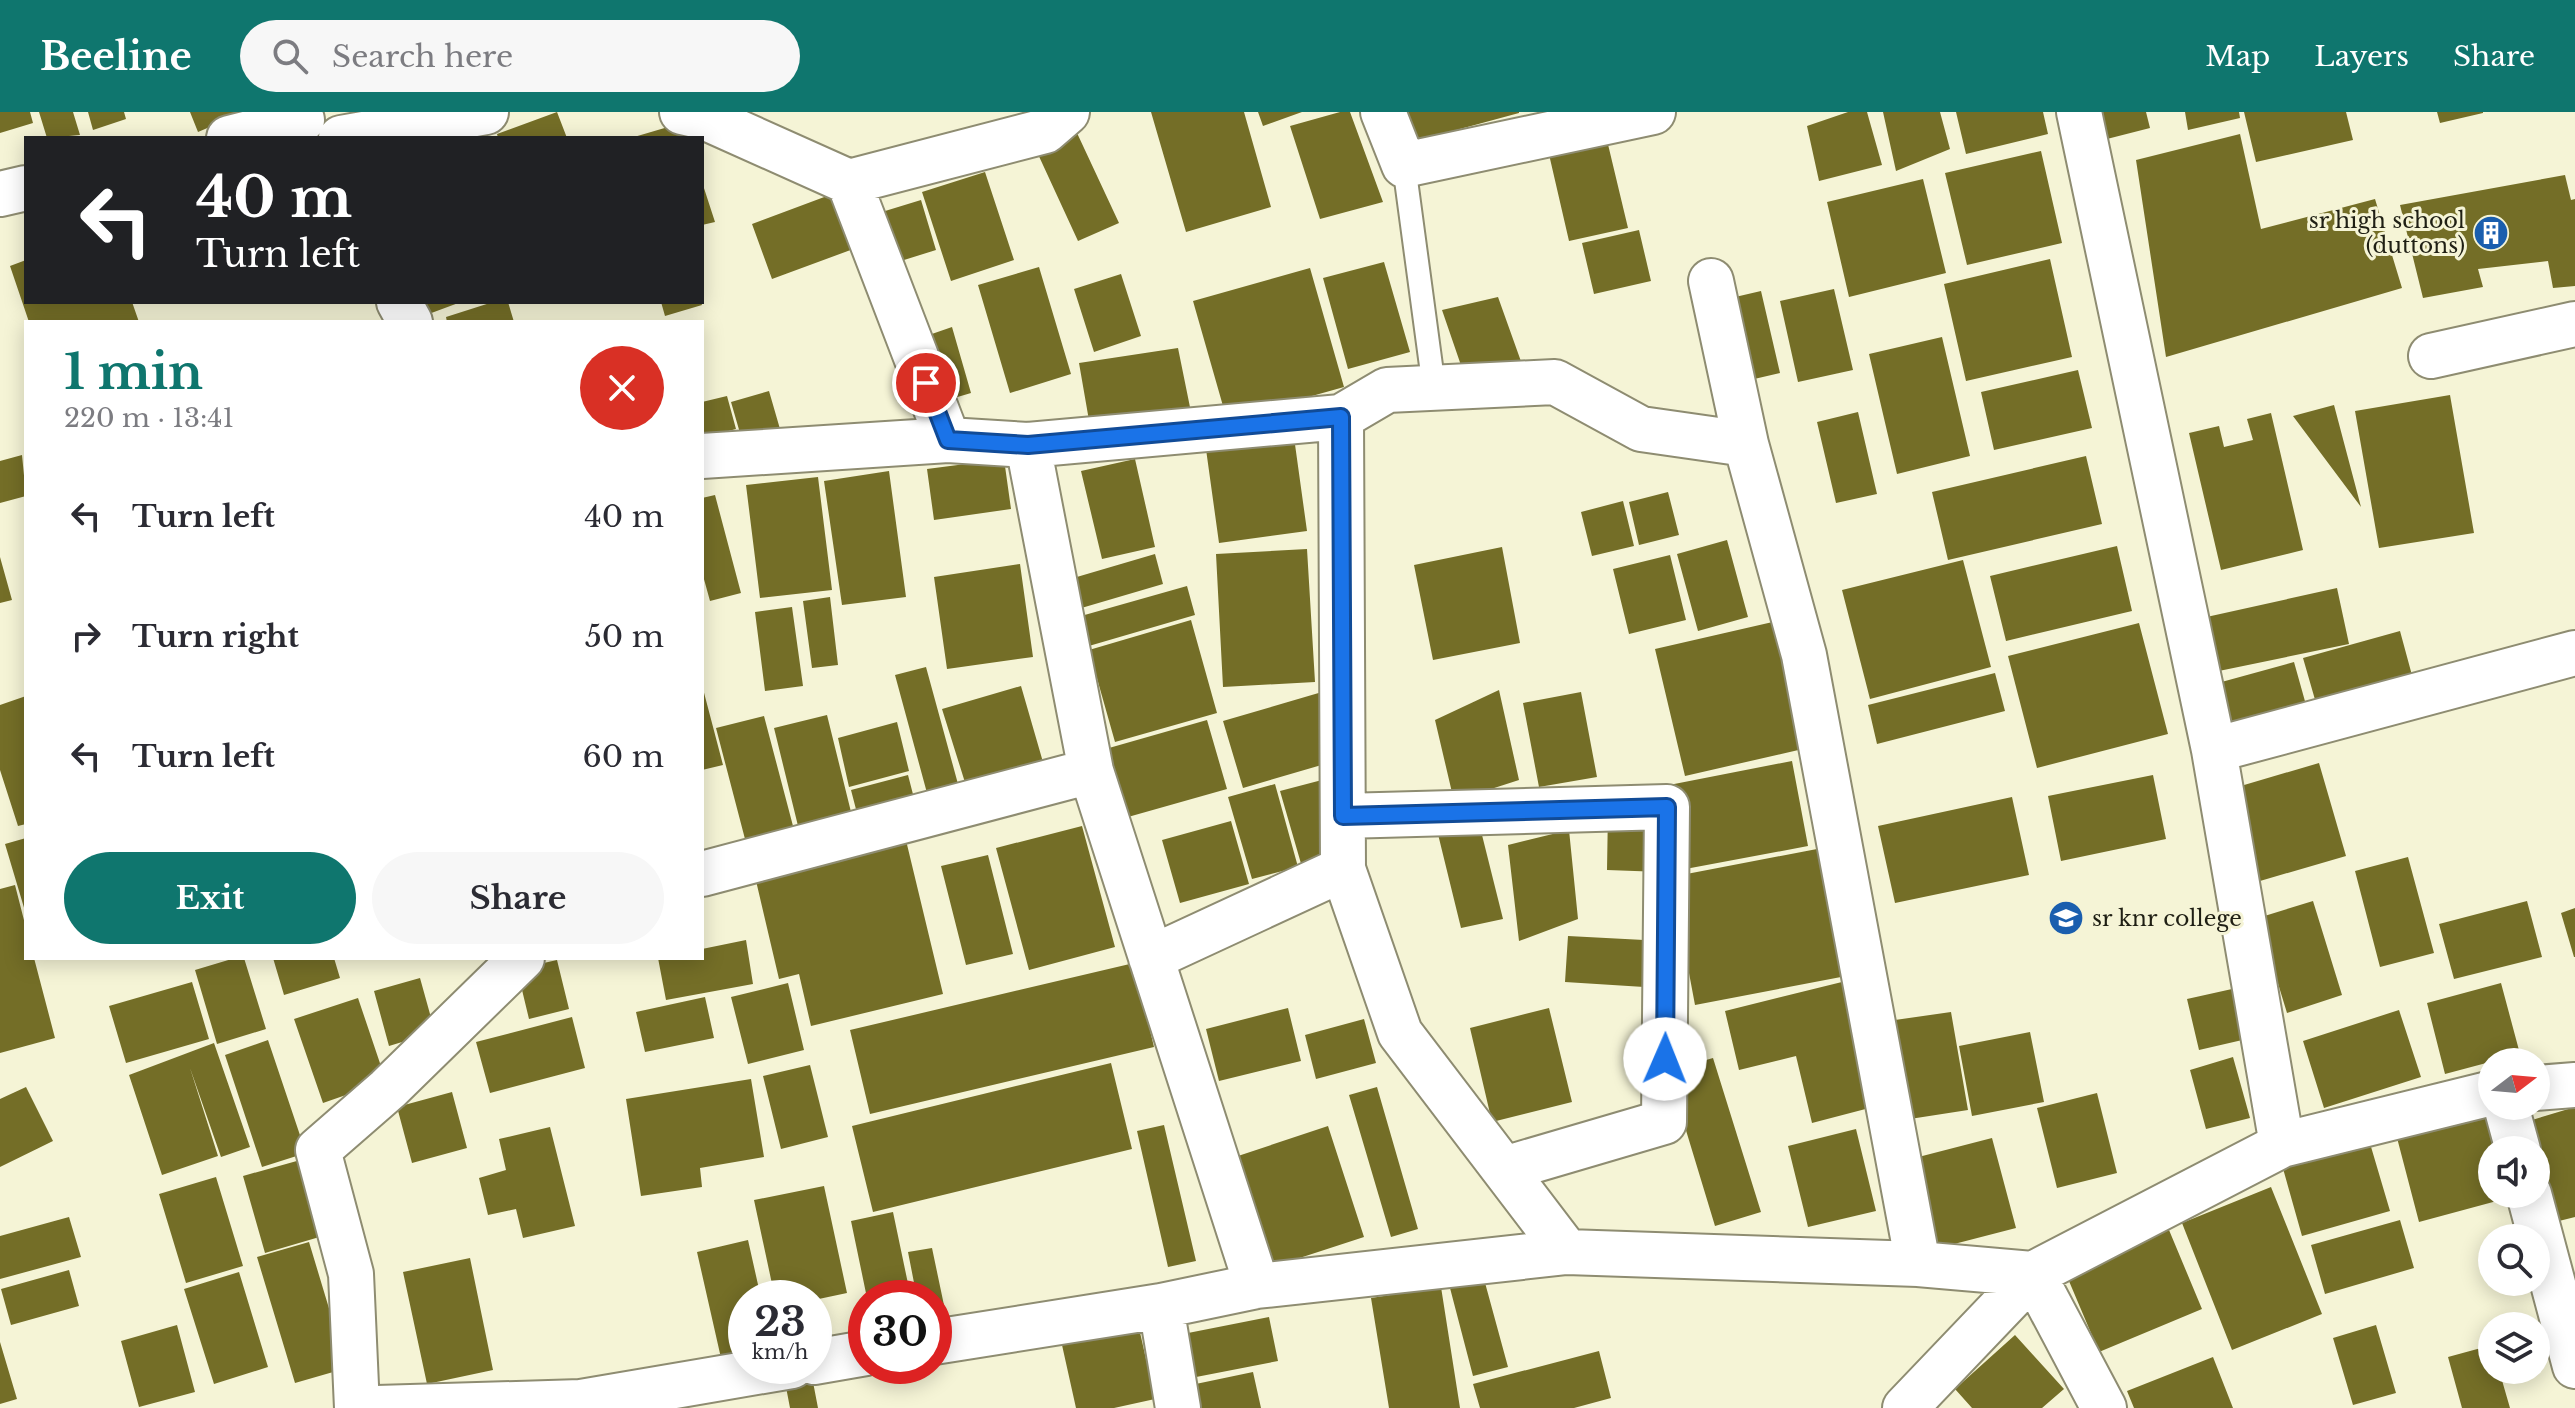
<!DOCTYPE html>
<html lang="en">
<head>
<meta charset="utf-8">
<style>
  :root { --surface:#fff; --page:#f7f7f7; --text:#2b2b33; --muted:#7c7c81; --accent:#0f766e }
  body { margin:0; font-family:"Libre Baskerville",serif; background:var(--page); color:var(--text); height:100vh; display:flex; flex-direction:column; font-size:30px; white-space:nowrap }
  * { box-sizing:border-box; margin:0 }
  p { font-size:26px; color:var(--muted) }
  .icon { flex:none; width:44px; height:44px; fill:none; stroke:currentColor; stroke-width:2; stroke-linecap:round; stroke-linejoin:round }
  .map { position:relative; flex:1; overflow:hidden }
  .side { position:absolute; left:24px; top:208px; width:680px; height:640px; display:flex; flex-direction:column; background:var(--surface); border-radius:0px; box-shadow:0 4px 20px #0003 }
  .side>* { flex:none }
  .guide { position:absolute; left:24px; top:24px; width:680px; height:168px; border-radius:0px; box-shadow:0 4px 20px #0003; background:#202124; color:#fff; overflow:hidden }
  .needle { width:52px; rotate:74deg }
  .tools { position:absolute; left:2478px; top:936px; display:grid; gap:16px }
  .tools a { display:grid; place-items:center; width:72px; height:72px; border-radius:50%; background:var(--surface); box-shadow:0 4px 20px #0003; font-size:40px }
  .speed { position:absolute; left:728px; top:1168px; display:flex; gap:16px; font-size:40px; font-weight:700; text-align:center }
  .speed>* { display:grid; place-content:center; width:104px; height:104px; border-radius:50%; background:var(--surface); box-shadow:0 4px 20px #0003; line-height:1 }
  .speed small { font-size:20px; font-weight:400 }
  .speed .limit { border:12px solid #d22; background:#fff; color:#111 }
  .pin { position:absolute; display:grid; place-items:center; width:68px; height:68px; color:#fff; margin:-34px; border:4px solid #fff; border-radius:50%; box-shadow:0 2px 8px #0007 }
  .me { position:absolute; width:88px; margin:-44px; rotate:1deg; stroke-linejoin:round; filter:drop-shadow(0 0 6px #0008) }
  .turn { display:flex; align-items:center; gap:28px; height:168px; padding:0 40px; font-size:36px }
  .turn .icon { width:104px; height:104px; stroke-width:2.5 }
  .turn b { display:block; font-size:56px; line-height:68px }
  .round { display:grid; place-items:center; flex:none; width:84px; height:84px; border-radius:42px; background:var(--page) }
  .headline { display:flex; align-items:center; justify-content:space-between; height:136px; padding:0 40px }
  h1 { font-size:48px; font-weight:700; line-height:60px; color:var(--accent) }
  .button { display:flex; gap:16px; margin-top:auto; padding:16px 40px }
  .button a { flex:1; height:92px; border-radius:48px; background:var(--accent); color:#fff; font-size:32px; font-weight:700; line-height:92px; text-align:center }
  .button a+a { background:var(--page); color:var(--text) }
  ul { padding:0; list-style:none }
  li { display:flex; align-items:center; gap:24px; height:120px; padding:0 40px }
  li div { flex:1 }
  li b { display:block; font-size:30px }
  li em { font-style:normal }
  header { display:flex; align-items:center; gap:48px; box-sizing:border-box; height:112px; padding:0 40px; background:var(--accent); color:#fff }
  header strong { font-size:38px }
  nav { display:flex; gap:44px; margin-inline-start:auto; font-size:28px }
  .search { width:560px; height:72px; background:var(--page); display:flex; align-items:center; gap:20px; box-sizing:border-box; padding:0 28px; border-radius:44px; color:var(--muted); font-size:30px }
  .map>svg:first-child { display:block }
  .building { fill:#746e27 }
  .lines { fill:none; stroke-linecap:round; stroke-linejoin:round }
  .lane-casing { stroke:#8e8c71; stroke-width:26 }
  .street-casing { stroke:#8e8c71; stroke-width:48 }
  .lane { stroke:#fff; stroke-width:22 }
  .street { stroke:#fff; stroke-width:44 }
  .route-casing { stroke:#114b97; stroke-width:20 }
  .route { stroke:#1a73e8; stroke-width:14 }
  .labels { text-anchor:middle; stroke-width:6; stroke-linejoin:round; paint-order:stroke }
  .poi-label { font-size:22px; fill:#1f1f14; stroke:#f5f4d6; text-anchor:end }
</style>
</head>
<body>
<header>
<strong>Beeline</strong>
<div class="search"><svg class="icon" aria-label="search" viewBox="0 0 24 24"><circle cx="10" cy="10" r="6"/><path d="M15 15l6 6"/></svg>Search here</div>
<nav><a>Map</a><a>Layers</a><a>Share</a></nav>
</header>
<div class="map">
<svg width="2575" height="1296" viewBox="0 0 2575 1296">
  <rect width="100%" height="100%" fill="#f5f4d6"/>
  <path class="building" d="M0 0H30L33 11 0 21Z
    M39 0H73L80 23 47 26Z
    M88 0H124L126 7 93 18Z
    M190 0H245L198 20Z
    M557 0 567 26H498L497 22Z
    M1151 0H1244L1271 95 1186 120Z
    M1258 0H1302L1263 14Z
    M1340 0H1350L1383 90 1320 107 1290 14Z
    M1404 0H1519V1L1412 30Z
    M1848 0H1867L1882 53 1819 69 1807 14Z
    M1883 0H1940L1950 37 1896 59Z
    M1956 0H2043L2048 22 1966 42Z
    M2096 0H2146L2150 16 2103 28Z
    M2185 0H2239L2240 6 2188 18Z
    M2244 0H2346L2353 28 2256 50Z
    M2437 0H2483V1L2440 11Z
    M685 10 690 26H634V25Z
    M1077 21 1119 111 1078 129 1037 40Z
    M2240 22 2261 117 2375 87 2402 176 2166 245 2136 48Z
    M1606 24 1628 116 1569 129 1548 38Z
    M2041 39 2062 131 1967 153 1945 61Z
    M985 60 1014 148 951 169 922 80Z
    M2565 63 2571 88 2575 87V174L2553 176 2548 149 2478 157 2483 175 2423 186 2400 93Z
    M1923 67 1946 161 1849 185 1827 90Z
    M702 70 715 110 702 113Z
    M835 81 856 136 772 167 752 112Z
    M921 88 936 138 888 153 872 103Z
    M1639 118 1651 169 1594 182 1582 131Z
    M2050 147 2072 245 1966 269 1944 172Z
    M26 148V190H132L139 210H29L10 154Z
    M1384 150 1410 240 1348 257 1323 166Z
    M1039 155 1071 262 1010 281 978 173Z
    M1310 156 1344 275 1227 308 1193 189Z
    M1121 162 1141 224 1094 240 1074 177Z
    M1834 177 1853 258 1798 270 1780 189Z
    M1761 179 1780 261 1737 271 1718 189Z
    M1498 185 1523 255 1465 265 1442 198Z
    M421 190H461L426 203Z
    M493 190H508L514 210H447L446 205Z
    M661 190H701L702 193 665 204Z
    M952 215 971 281 944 289 926 224Z
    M1942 225 1970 344 1897 362 1869 242Z
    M1178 236 1193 310 1091 320 1079 251Z
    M2078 258 2092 316 1994 338 1981 280Z
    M769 279 780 317 742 328 731 290Z
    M2450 283 2474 421 2379 436 2355 299Z
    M727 284 736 317 702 326V290Z
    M2334 293 2361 395 2293 304Z
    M1858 300 1877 382 1836 391 1817 310Z
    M2271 301 2303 438 2221 458 2189 321 2219 314 2224 335 2253 328 2247 307Z
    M1293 318 1307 419 1219 431 1205 330Z
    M22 343 26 384 0 391V349Z
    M2086 344 2102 412 1948 448 1932 380Z
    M1004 347 1011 397 934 408 927 357Z
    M1135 347 1155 435 1102 447 1081 359Z
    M889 359 906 485 842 493 824 369Z
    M818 365 832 478 760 486 746 373Z
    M1668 380 1679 423 1639 433 1629 390Z
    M715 383 741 481 710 489 702 460V386Z
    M1623 389 1634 434 1592 444 1581 400Z
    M1727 428 1748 505 1698 519 1677 442Z
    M2117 434 2132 499 2006 529 1990 464Z
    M1502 435 1520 531 1433 548 1414 453Z
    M1307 437 1315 570 1223 575 1216 442Z
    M1155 442 1163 472 1078 497 1070 467Z
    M1670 443 1686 508 1629 522 1613 457Z
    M0 445 12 488 0 491Z
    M1963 448 1991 555 1870 587 1842 478Z
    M1020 452 1033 545 947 557 934 465Z
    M1187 474 1195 503 1082 536 1074 506Z
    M2337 476 2349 532 2214 560 2202 506Z
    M830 485 838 553 812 556 803 489Z
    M792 495 803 574 765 579 755 500Z
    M1191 508 1217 601 1115 630 1089 538Z
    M1777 509 1807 636 1685 664 1655 537Z
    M2139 511 2168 622 2037 656 2008 544Z
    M2400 519 2416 578 2320 605 2303 546Z
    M2294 550 2308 600 2221 624 2207 574Z
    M926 555 958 672 927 681 895 563Z
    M1995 561 2005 599 1877 632 1868 593Z
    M702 573 723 653 702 658Z
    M1021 574 1045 657 968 680 942 597Z
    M1499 578 1519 668 1454 689 1435 608Z
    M1322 580 1342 647 1243 676 1223 609Z
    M1581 580 1597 665 1539 675 1523 591Z
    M26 584V712L18 714 0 658V593Z
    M827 603 853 708 800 722 774 616Z
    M764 604 793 714 745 727 716 616Z
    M1207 608 1227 677 1128 705 1109 636Z
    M897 610 909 659 849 675 838 626Z
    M1792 649 1808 734 1680 758 1664 674Z
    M2319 651 2346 744 2260 769 2234 676Z
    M908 663 915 690 858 705 851 678Z
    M1341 663 1337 744 1302 755 1280 679Z
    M2153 663 2166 727 2061 749 2048 684Z
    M1275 672 1298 755 1252 767 1228 685Z
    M2012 685 2029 763 1895 791 1878 714Z
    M1608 698 1664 700 1662 760 1607 758Z
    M1477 703 1503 807 1461 816 1436 714Z
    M1231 709 1249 772 1180 791 1162 728Z
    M1082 714 1115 835 1029 858 996 736Z
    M1569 718 1578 807 1519 829 1508 733Z
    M904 720 943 882 811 914 799 862 779 867 753 756Z
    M26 726V799H25L5 732Z
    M1817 737 1841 865 1695 893 1671 765Z
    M988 743 1013 842 966 853 941 754Z
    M2408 745 2434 841 2380 855 2355 759Z
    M15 773 26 816V846H34L55 926 0 941V777Z
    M2313 789 2342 883 2287 901 2258 806Z
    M2527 789 2542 845 2454 867 2439 812Z
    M2575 796V845H2574L2561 801Z
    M1568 824 1663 829 1660 876 1565 870Z
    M746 828 753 872 666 888 658 846H702V837Z
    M235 846H244L266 917 217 932 195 858Z
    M273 846H334L340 866 284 883Z
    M557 848 569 897 529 907 517 857Z
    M1134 851 1154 935 870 1002 850 918Z
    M420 866 435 920 389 934 374 879Z
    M1846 869 1877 994 1812 1011 1796 944 1739 958 1725 899Z
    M192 870 209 927 126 951 109 894Z
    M788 871 804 938 748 952 731 885Z
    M2501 871 2520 942 2445 962 2427 891Z
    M2241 875 2251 926 2199 938 2187 887Z
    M705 885 714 926 645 940 636 900Z
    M358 886 386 969 323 991 294 907Z
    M1288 896 1301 949 1219 969 1206 917Z
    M1549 896 1572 990 1492 1010 1470 916Z
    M2399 898 2421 965 2324 996 2303 929Z
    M1951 900 1968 998 1897 1009 1881 910Z
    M572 905 585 956 490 981 476 930Z
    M1364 907 1376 951 1316 967 1305 923Z
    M2030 920 2044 990 1972 1004 1959 934Z
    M268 928 306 1041 262 1055 225 943Z
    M214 931 250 1035 221 1045 190 956 218 1044 162 1063 129 963Z
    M2233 945 2250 1006 2206 1017 2190 958Z
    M1713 946 1761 1100 1715 1114 1668 959Z
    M1111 951 1132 1037 873 1100 852 1014Z
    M810 953 828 1025 781 1037 763 964Z
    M751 967 764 1045 700 1056 702 1075 641 1084 626 987Z
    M26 975 53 1029 0 1055V987Z
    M1377 975 1418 1117 1391 1125 1349 983Z
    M452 980 467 1036 412 1051 397 995Z
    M2097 981 2117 1061 2057 1076 2037 996Z
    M2575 995V1105L2551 1111 2536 1059V1038L2522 1011Z
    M2491 996 2502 1038H2492V1082L2519 1083 2419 1110 2396 1022Z
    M1164 1013 1196 1149 1168 1155 1137 1019Z
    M1328 1014 1364 1125 1272 1155 1235 1045Z
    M550 1015 575 1114 523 1126 516 1097 488 1103 479 1066 506 1058 499 1027Z
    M1856 1017 1876 1099 1808 1115 1788 1034Z
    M1992 1026 2016 1116 1927 1139 1903 1049Z
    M2369 1028 2390 1099 2302 1124 2282 1053Z
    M311 1045 333 1121 265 1141 243 1064Z
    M216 1065 243 1154 186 1171 159 1082Z
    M824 1074 847 1181 814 1188 775 1186 754 1088Z
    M2271 1075 2322 1202 2232 1238 2182 1111Z
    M893 1100 911 1186H867L851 1109Z
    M69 1105 81 1145 0 1167V1124Z
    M2400 1108 2414 1156 2325 1182 2311 1133Z
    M2169 1118 2202 1197 2099 1240 2066 1162Z
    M748 1128 761 1186H746V1240L721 1246 697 1140Z
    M309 1130 347 1256 295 1271 257 1145Z
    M932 1136 945 1198 934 1201V1186H917L908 1140Z
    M470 1146 493 1258 427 1272 403 1160Z
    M69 1158 79 1194 11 1213 1 1177Z
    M239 1160 268 1255 214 1272 184 1177Z
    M1484 1167 1508 1255 1473 1264 1450 1176Z
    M1441 1175 1460 1296H1389L1371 1186Z
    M1269 1205 1278 1249 1191 1266 1183 1222Z
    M177 1213 195 1280 139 1295 121 1229Z
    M2376 1213 2396 1281 2353 1293 2333 1226Z
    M1139 1216 1155 1287 1114 1296H1076L1062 1233Z
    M2015 1223 2064 1277 2042 1296H1972L1955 1277Z
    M0 1230 17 1287 0 1292Z
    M2492 1233V1258H2499L2510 1296H2462L2448 1245Z
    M1599 1239 1611 1286 1574 1296H1480L1473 1272Z
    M2213 1245 2233 1296H2134L2127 1279Z
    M1253 1260 1261 1296H1196L1191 1273Z
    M813 1270 818 1296H790L786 1275Z"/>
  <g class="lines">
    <defs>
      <path id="lane" d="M1404 53 1434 276"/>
      <path id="street" d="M682 0 704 5 849 70 1045 19 1067 0
        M1383 0 1404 53 1653 0
        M2079 0 2214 638 2282 1033
        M229 26 302 8
        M341 26 486 0
        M849 70 948 328
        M0 82 26 76
        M1711 169 1746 332 1804 543 1918 1152
        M399 190 410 210
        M2431 244 2575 212
        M1341 305 1343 757 1400 921 1567 1140
        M1028 333 1341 305 1387 278 1555 270 1641 317 1746 332
        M702 344 948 328 1028 333 1091 659 1257 1174
        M2214 638 2575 541
        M1343 704 1667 695 1664 1010 1504 1057
        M702 762 1091 659
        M1151 846 1343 757
        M2536 976 2575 973
        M2506 994 2518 1038
        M2529 1082 2575 1254
        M2033 1162 2104 1296
        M1161 1194 1178 1296
        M934 1230 1161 1194 1257 1174 1567 1140 1918 1152 2033 1162 2282 1033 2492 981
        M814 1250 866 1241
        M357 1296 351 1162 318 1038 388 977 522 846
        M377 1296 581 1290 792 1254
        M1905 1296 2033 1162"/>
    </defs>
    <use href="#lane" class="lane-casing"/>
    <use href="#street" class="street-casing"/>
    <use href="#lane" class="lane"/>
    <use href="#street" class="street"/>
  </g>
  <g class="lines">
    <defs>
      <path id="route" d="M926 271 948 328 1028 333 1341 305 1343 704 1667 695 1665 947"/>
    </defs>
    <use href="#route" class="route-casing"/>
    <use href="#route" class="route"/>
  </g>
  <defs>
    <symbol id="building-disc" viewBox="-11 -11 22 22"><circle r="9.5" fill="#1a5eae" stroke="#f5f4d6"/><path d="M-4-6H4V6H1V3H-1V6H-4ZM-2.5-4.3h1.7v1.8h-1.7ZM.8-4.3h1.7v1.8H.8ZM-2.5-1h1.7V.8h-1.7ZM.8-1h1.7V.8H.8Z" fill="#fff"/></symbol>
    <symbol id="university-disc" viewBox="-11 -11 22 22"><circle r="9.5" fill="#1a5eae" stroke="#f5f4d6"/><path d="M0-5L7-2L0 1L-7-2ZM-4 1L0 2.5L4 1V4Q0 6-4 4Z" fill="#fff"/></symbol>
  </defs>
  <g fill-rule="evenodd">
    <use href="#building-disc" x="2471" y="101" width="40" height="40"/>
    <use href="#university-disc" x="2046" y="786" width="40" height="40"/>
  </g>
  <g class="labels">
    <g class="poi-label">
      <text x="2465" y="116">sr high school<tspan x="2465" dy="25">(duttons)</tspan></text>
      <text x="2092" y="814" text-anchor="start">sr knr college</text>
    </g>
  </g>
</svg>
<div class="tools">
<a><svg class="needle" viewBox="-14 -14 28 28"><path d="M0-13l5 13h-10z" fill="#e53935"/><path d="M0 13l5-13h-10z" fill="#7c7c81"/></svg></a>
<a><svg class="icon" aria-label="sound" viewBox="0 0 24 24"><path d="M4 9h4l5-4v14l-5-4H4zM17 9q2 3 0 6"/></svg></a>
<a><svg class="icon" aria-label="search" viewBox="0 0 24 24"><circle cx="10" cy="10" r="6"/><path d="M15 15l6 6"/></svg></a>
<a><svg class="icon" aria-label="layers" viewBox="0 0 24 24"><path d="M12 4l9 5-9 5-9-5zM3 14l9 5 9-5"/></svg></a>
</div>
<div class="speed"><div>23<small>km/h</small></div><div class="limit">30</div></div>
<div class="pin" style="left:926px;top:271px;background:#d93025"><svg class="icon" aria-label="arrive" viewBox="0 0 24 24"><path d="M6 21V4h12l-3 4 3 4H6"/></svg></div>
<svg class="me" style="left:1665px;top:947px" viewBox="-20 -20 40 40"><circle r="19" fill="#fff"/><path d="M0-13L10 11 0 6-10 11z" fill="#1a73e8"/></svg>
<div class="guide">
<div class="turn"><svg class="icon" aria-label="left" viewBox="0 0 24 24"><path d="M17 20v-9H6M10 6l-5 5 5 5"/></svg><div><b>40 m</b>Turn left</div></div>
</div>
<section class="side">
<div class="headline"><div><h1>1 min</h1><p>220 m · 13:41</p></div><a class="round" style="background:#d93025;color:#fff"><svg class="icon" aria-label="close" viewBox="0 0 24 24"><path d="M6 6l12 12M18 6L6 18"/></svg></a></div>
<ul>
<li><svg class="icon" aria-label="left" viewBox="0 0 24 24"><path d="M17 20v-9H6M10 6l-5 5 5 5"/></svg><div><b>Turn left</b></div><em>40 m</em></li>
<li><svg class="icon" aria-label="right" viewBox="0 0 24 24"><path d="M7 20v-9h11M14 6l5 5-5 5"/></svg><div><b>Turn right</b></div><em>50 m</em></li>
<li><svg class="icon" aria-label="left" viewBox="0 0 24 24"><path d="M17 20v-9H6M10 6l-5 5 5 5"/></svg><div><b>Turn left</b></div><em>60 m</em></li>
</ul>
<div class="button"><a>Exit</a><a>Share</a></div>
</section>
</div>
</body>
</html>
